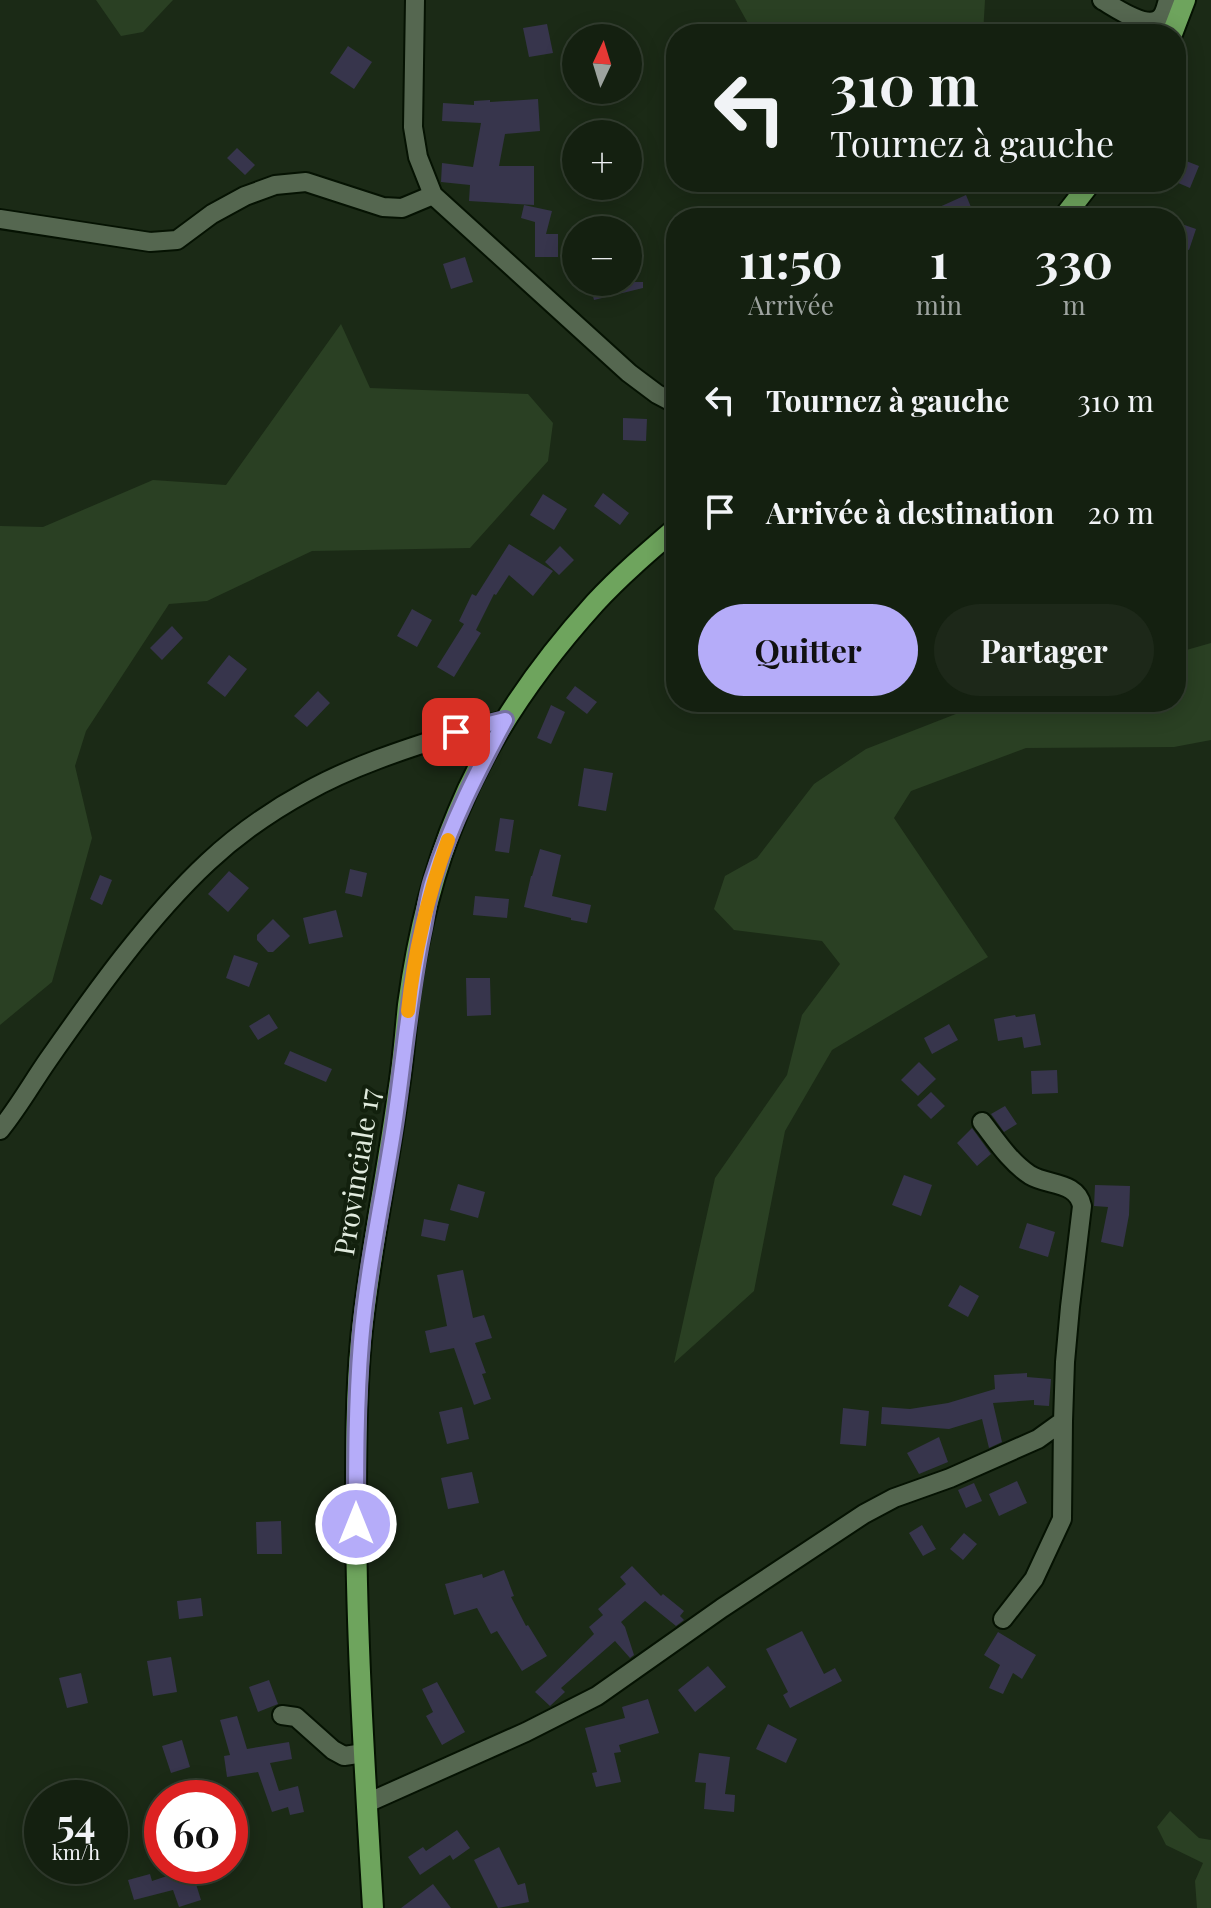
<!DOCTYPE html>
<html lang="fr">
<head>
<meta charset="utf-8">
<style>
  :root { --surface:#142010; --page:#1d2819; --text:#f1f3f6; --muted:#9da39f; --line:#333e30; --accent:#b5acf9 }
  body { margin:0; font-family:"Playfair Display",serif; background:var(--page); color:var(--text); height:100vh; display:flex; flex-direction:column; font-size:30px; white-space:nowrap }
  * { box-sizing:border-box; margin:0 }
  p { font-size:26px; color:var(--muted) }
  .icon { flex:none; width:44px; height:44px; fill:none; stroke:currentColor; stroke-width:2; stroke-linecap:round; stroke-linejoin:round }
  .map { position:relative; flex:1; overflow:hidden }
  .panel { position:absolute; left:666px; top:208px; width:520px; height:504px; display:flex; flex-direction:column; background:var(--surface); border-radius:32px; box-shadow:0 4px 20px #0003,0 0 0 2px var(--line) }
  .panel>* { flex:none }
  .top-card { position:absolute; left:666px; top:24px; width:520px; height:168px; border-radius:32px; box-shadow:0 4px 20px #0003,0 0 0 2px var(--line); background:#142010; color:var(--text); overflow:hidden }
  .needle { width:52px; rotate:4deg }
  .buttons { position:absolute; left:562px; top:24px; display:grid; gap:16px }
  .buttons a { display:grid; place-items:center; width:80px; height:80px; border-radius:50%; background:var(--surface); box-shadow:0 4px 20px #0003,0 0 0 2px var(--line); font-size:40px }
  .speed { position:absolute; left:24px; top:1780px; display:flex; gap:16px; font-size:40px; font-weight:700; text-align:center }
  .speed>* { display:grid; place-content:center; width:104px; height:104px; border-radius:50%; background:var(--surface); box-shadow:0 4px 20px #0003,0 0 0 2px var(--line); line-height:1 }
  .speed small { font-size:20px; font-weight:400 }
  .speed .limit { border:12px solid #d22; background:#fff; color:#111 }
  .pin { position:absolute; display:grid; place-items:center; width:68px; height:68px; color:#fff; margin:-34px; border-radius:16px; box-shadow:0 4px 12px #0006 }
  .me { position:absolute; width:88px; margin:-44px; rotate:0deg; stroke-linejoin:round; filter:drop-shadow(0 0 6px #0008) }
  .turn { display:flex; align-items:center; gap:28px; height:168px; padding:0 32px; font-size:36px }
  .turn .icon { width:104px; height:104px; stroke-width:2.5 }
  .turn b { display:block; font-size:56px; line-height:68px }
  .eta { display:flex; justify-content:space-evenly; align-items:center; height:136px; text-align:center }
  .eta b { font-size:48px; font-weight:700; line-height:56px }
  .cta { display:flex; gap:16px; margin-top:auto; padding:16px 32px }
  .cta a { flex:1; height:92px; border-radius:48px; background:var(--accent); color:#111; font-size:32px; font-weight:700; line-height:92px; text-align:center }
  .cta a+a { background:var(--page); color:var(--text) }
  ul { padding:0; list-style:none }
  li { display:flex; align-items:center; gap:24px; height:112px; padding:0 32px }
  li div { flex:1 }
  li b { display:block; font-size:30px }
  li em { font-style:normal }
  .map>svg:first-child { display:block }
  .green { fill:#2a4023 }
  .building { fill:#37354c }
  .lines { fill:none; stroke-linecap:round; stroke-linejoin:round }
  .minor-casing { stroke:#051202; stroke-width:22 }
  .major-casing { stroke:#051202; stroke-width:24 }
  .minor { stroke:#556750; stroke-width:18 }
  .major { stroke:#6ea45d; stroke-width:20 }
  .route-casing { stroke:#7670a2; stroke-width:20 }
  .route { stroke:#b5acf9; stroke-width:14 }
  .slow { stroke:#f59e0b; stroke-width:14 }
  .labels { text-anchor:middle; stroke-width:8; stroke-linejoin:round; paint-order:stroke }
  .street-label { font-size:28px; fill:#e1ebde; stroke:#12200d }
</style>
</head>
<body>
<div class="map">
<svg width="1211" height="1908" viewBox="0 0 1211 1908">
  <rect width="100%" height="100%" fill="#1b2a16"/>
  <path class="green" d="M96 0H173L143 32 121 36Z
    M735 0H985L983 34H754Z
    M341 324 370 388 528 394 553 423 548 461 470 548 312 551 207 601 169 604 86 731 75 766 92 838 52 982 0 1025V526L43 527 153 480 226 485Z
    M1211 643V740L1174 747 1026 748 911 791 894 818 988 957 832 1050 785 1131 754 1291 674 1363 715 1178 787 1075 802 1015 840 964 822 941 734 930 714 909 725 876 757 858 814 784 866 749 984 703 1176 702V653Z
    M1170 1811 1199 1838 1211 1840V1908H1197L1195 1881 1203 1863 1166 1845 1157 1827Z"/>
  <path class="building" d="M547 24 553 53 529 57 523 28Z
    M348 46 372 62 354 89 330 73Z
    M538 99 540 131 505 134 499 166H534V205L469 201 470 185 441 182 442 163 473 167 481 123 442 121 443 103 474 105V101L490 100V102Z
    M237 148 255 165 245 175 227 158Z
    M1176 157 1199 166 1190 188 1176 182Z
    M966 195 973 212 960 218H915Z
    M524 205 552 211 546 234H558V257H535V222L521 218Z
    M1176 222 1196 229 1189 250 1176 246Z
    M465 257 473 282 451 289 443 264Z
    M602 282H643V288L594 300 590 285Z
    M623 418 647 419 646 441 623 440Z
    M603 493 629 513 620 525 594 506Z
    M543 494 567 509 554 530 530 515Z
    M509 544 553 571 533 596 509 575 496 595 494 594 476 630 481 633 454 677 437 667 464 624 459 621 472 594 476 596Z
    M560 546 574 560 559 575 545 562Z
    M412 609 432 620 417 647 397 636Z
    M172 626 183 638 162 660 150 648Z
    M229 655 247 669 225 697 207 683Z
    M575 686 597 702 587 714 566 698Z
    M318 691 330 703 307 727 294 716Z
    M551 705 565 712 551 744 537 738Z
    M584 768 613 773 606 811 578 806Z
    M500 818 514 820 509 853 495 851Z
    M540 849 561 855 552 896 591 905 587 923 571 920V918L524 907 531 876H532Z
    M350 869 367 873 362 897 345 893Z
    M229 871 249 888 228 912 208 894Z
    M100 875 112 880 102 905 90 899Z
    M475 896 509 899 507 918 473 915Z
    M336 910 343 937 309 944 303 918Z
    M273 919 290 936 273 952H268L257 940V935Z
    M234 955 258 963 249 987 226 978Z
    M466 978H490L491 1015 467 1016Z
    M269 1014 278 1028 258 1040 249 1026Z
    M1035 1014 1041 1045 1024 1048 1022 1037 998 1041 994 1019 1015 1015 1016 1017Z
    M949 1024 958 1040 932 1054 924 1038Z
    M290 1051 332 1069 326 1082 284 1064Z
    M919 1062 936 1079 918 1096 901 1080Z
    M1057 1070 1058 1093 1032 1094 1031 1071Z
    M931 1092 945 1106 931 1119 917 1105Z
    M1005 1106 1017 1124 1004 1132 991 1114Z
    M972 1128 991 1154 977 1166 957 1143Z
    M904 1175 932 1185 921 1216 892 1205Z
    M458 1184 485 1192 478 1218 450 1210Z
    M1095 1185 1130 1186 1129 1215 1123 1247 1101 1242 1108 1207 1094 1206Z
    M424 1219 449 1224 445 1241 421 1236Z
    M1027 1223 1055 1232 1048 1257 1019 1248Z
    M463 1270 473 1318 484 1315 492 1338 475 1343 486 1373 482 1374 491 1399 474 1405 454 1348 430 1353 425 1331 447 1326 437 1275Z
    M960 1285 979 1296 968 1317 948 1306Z
    M1027 1373V1377L1051 1379 1049 1406 1034 1405V1400L993 1403 1002 1442 989 1448 982 1419 949 1429 881 1424 882 1407 910 1409 948 1403 995 1389 994 1375Z
    M462 1407 469 1439 447 1444 439 1412Z
    M843 1408 869 1411 866 1446 840 1444Z
    M939 1437 948 1462 919 1474 907 1453Z
    M472 1472 479 1503 448 1509 441 1478Z
    M1017 1481 1027 1503 999 1516 989 1494Z
    M974 1483 982 1501 966 1508 958 1490Z
    M281 1521 282 1554H257L256 1522Z
    M922 1525 936 1549 923 1556 909 1533Z
    M964 1533 977 1544 963 1560 950 1549Z
    M632 1566 661 1596 663 1594 684 1611 680 1616 684 1620 676 1626 645 1601 621 1622 625 1627 634 1655 630 1658 615 1641 561 1688 565 1692 550 1706 535 1692 594 1634 589 1627 603 1615 598 1609 626 1584 620 1577Z
    M504 1570 514 1596 511 1597 526 1626 528 1625 547 1656 522 1671 497 1631 491 1634 477 1608 454 1615 445 1584 482 1574 483 1578Z
    M201 1598 203 1616 179 1619 177 1601Z
    M802 1631 824 1674 835 1668 842 1681 790 1708 783 1695 788 1692 766 1649Z
    M998 1632 1036 1655 1022 1679 1013 1673 1003 1694 989 1688 1000 1665 984 1655Z
    M171 1657 177 1692 153 1696 147 1661Z
    M708 1666 726 1687 695 1712 678 1690Z
    M81 1673 88 1703 67 1708 59 1678Z
    M269 1680 278 1704 258 1712 249 1687Z
    M437 1682 465 1732 442 1745 426 1716 433 1712 422 1689Z
    M648 1699 659 1733 619 1745 621 1752 614 1753 621 1782 596 1787 592 1773 597 1772 585 1728 625 1718 622 1707Z
    M237 1716 247 1749 289 1742 292 1759 270 1763 279 1791 298 1786 304 1812 290 1815 288 1807 272 1812 258 1772 227 1777 224 1756 230 1755 220 1720Z
    M768 1724 797 1739 786 1763 756 1749Z
    M182 1740 190 1767 171 1773 162 1746Z
    M699 1753 730 1757 725 1794 735 1795 734 1812 704 1809 706 1783 695 1782Z
    M457 1830 470 1848 453 1860 450 1855 420 1875 408 1857 423 1847 426 1851Z
    M499 1847 518 1885 525 1883 529 1902 498 1908 474 1860Z
    M191 1868 201 1900 179 1907 173 1890 134 1900 128 1880 150 1874 152 1881Z
    M433 1884 451 1908H401Z"/>
  <g class="lines">
    <defs>
      <path id="minor" d="M415 0 413 127 418 157 433 195 629 373 657 394 676 404
        M1102 0C1116 8 1145 29 1159 19 1165 15 1166 6 1168 0
        M0 219 150 242 177 240 212 214 245 196 275 185 306 182 383 207 402 208 433 195
        M0 1130C18 1108 32 1083 48 1060 94 994 149 917 208 862 237 835 271 811 306 792 350 767 405 749 453 734 470 728 488 725 505 720
        M1003 1619 1034 1579 1062 1519 1063 1421
        M282 1715 296 1717 333 1750 344 1756 364 1753
        M367 1803 526 1732 597 1696 722 1608 864 1514 894 1498 950 1478 1038 1439 1063 1421 1065 1362 1070 1307 1082 1206C1077 1181 1048 1186 1030 1175 1010 1162 996 1140 982 1122"/>
      <path id="major" d="M1172 34 1185 0
        M1063 218 1091 182
        M373 1908C365 1773 356 1638 356 1503 356 1448 356 1394 361 1340 369 1257 387 1175 398 1093 403 1063 405 1034 408 1005 417 939 432 873 458 812 489 736 539 665 595 603 620 576 648 552 676 528"/>
    </defs>
    <use href="#minor" class="minor-casing"/>
    <use href="#major" class="major-casing"/>
    <use href="#minor" class="minor"/>
    <use href="#major" class="major"/>
  </g>
  <g class="lines">
    <defs>
      <path id="route" d="M356 1524C356 1463 356 1403 361 1342 367 1269 383 1198 394 1126 404 1060 409 993 423 928 426 912 428 895 433 880 451 823 477 772 505 720L456 732"/>
    </defs>
    <use href="#route" class="route-casing"/>
    <use href="#route" class="route"/>
    <path class="slow" d="M408 1011C414 953 428 895 448 840"/>
  </g>
  <g class="labels">
    <g class="street-label">
      <text transform="translate(357 1172) rotate(-81)" y="10">Provinciale 17</text>
    </g>
  </g>
</svg>
<div class="buttons">
<a><svg class="needle" viewBox="-14 -14 28 28"><path d="M0-13l5 13h-10z" fill="#e53935"/><path d="M0 13l5-13h-10z" fill="#9da39f"/></svg></a>
<a>+</a>
<a>−</a>
</div>
<div class="speed"><div>54<small>km/h</small></div><div class="limit">60</div></div>
<div class="pin" style="left:456px;top:732px;background:#d93025"><svg class="icon" aria-label="arrive" viewBox="0 0 24 24"><path d="M6 21V4h12l-3 4 3 4H6"/></svg></div>
<svg class="me" style="left:356px;top:1524px" viewBox="-20 -20 40 40"><circle r="17" fill="#b5acf9" stroke="#fff" stroke-width="3"/><path d="M0-11L8 9 0 5-8 9z" fill="#fff"/></svg>
<div class="top-card">
<div class="turn"><svg class="icon" aria-label="left" viewBox="0 0 24 24"><path d="M17 20v-9H6M10 6l-5 5 5 5"/></svg><div><b>310 m</b>Tournez à gauche</div></div>
</div>
<section class="panel">
<div class="eta">
<div><b>11:50</b><p>Arrivée</p></div>
<div><b>1</b><p>min</p></div>
<div><b>330</b><p>m</p></div>
</div>
<ul>
<li><svg class="icon" aria-label="left" viewBox="0 0 24 24"><path d="M17 20v-9H6M10 6l-5 5 5 5"/></svg><div><b>Tournez à gauche</b></div><em>310 m</em></li>
<li><svg class="icon" aria-label="arrive" viewBox="0 0 24 24"><path d="M6 21V4h12l-3 4 3 4H6"/></svg><div><b>Arrivée à destination</b></div><em>20 m</em></li>
</ul>
<div class="cta"><a>Quitter</a><a>Partager</a></div>
</section>
</div>
</body>
</html>
